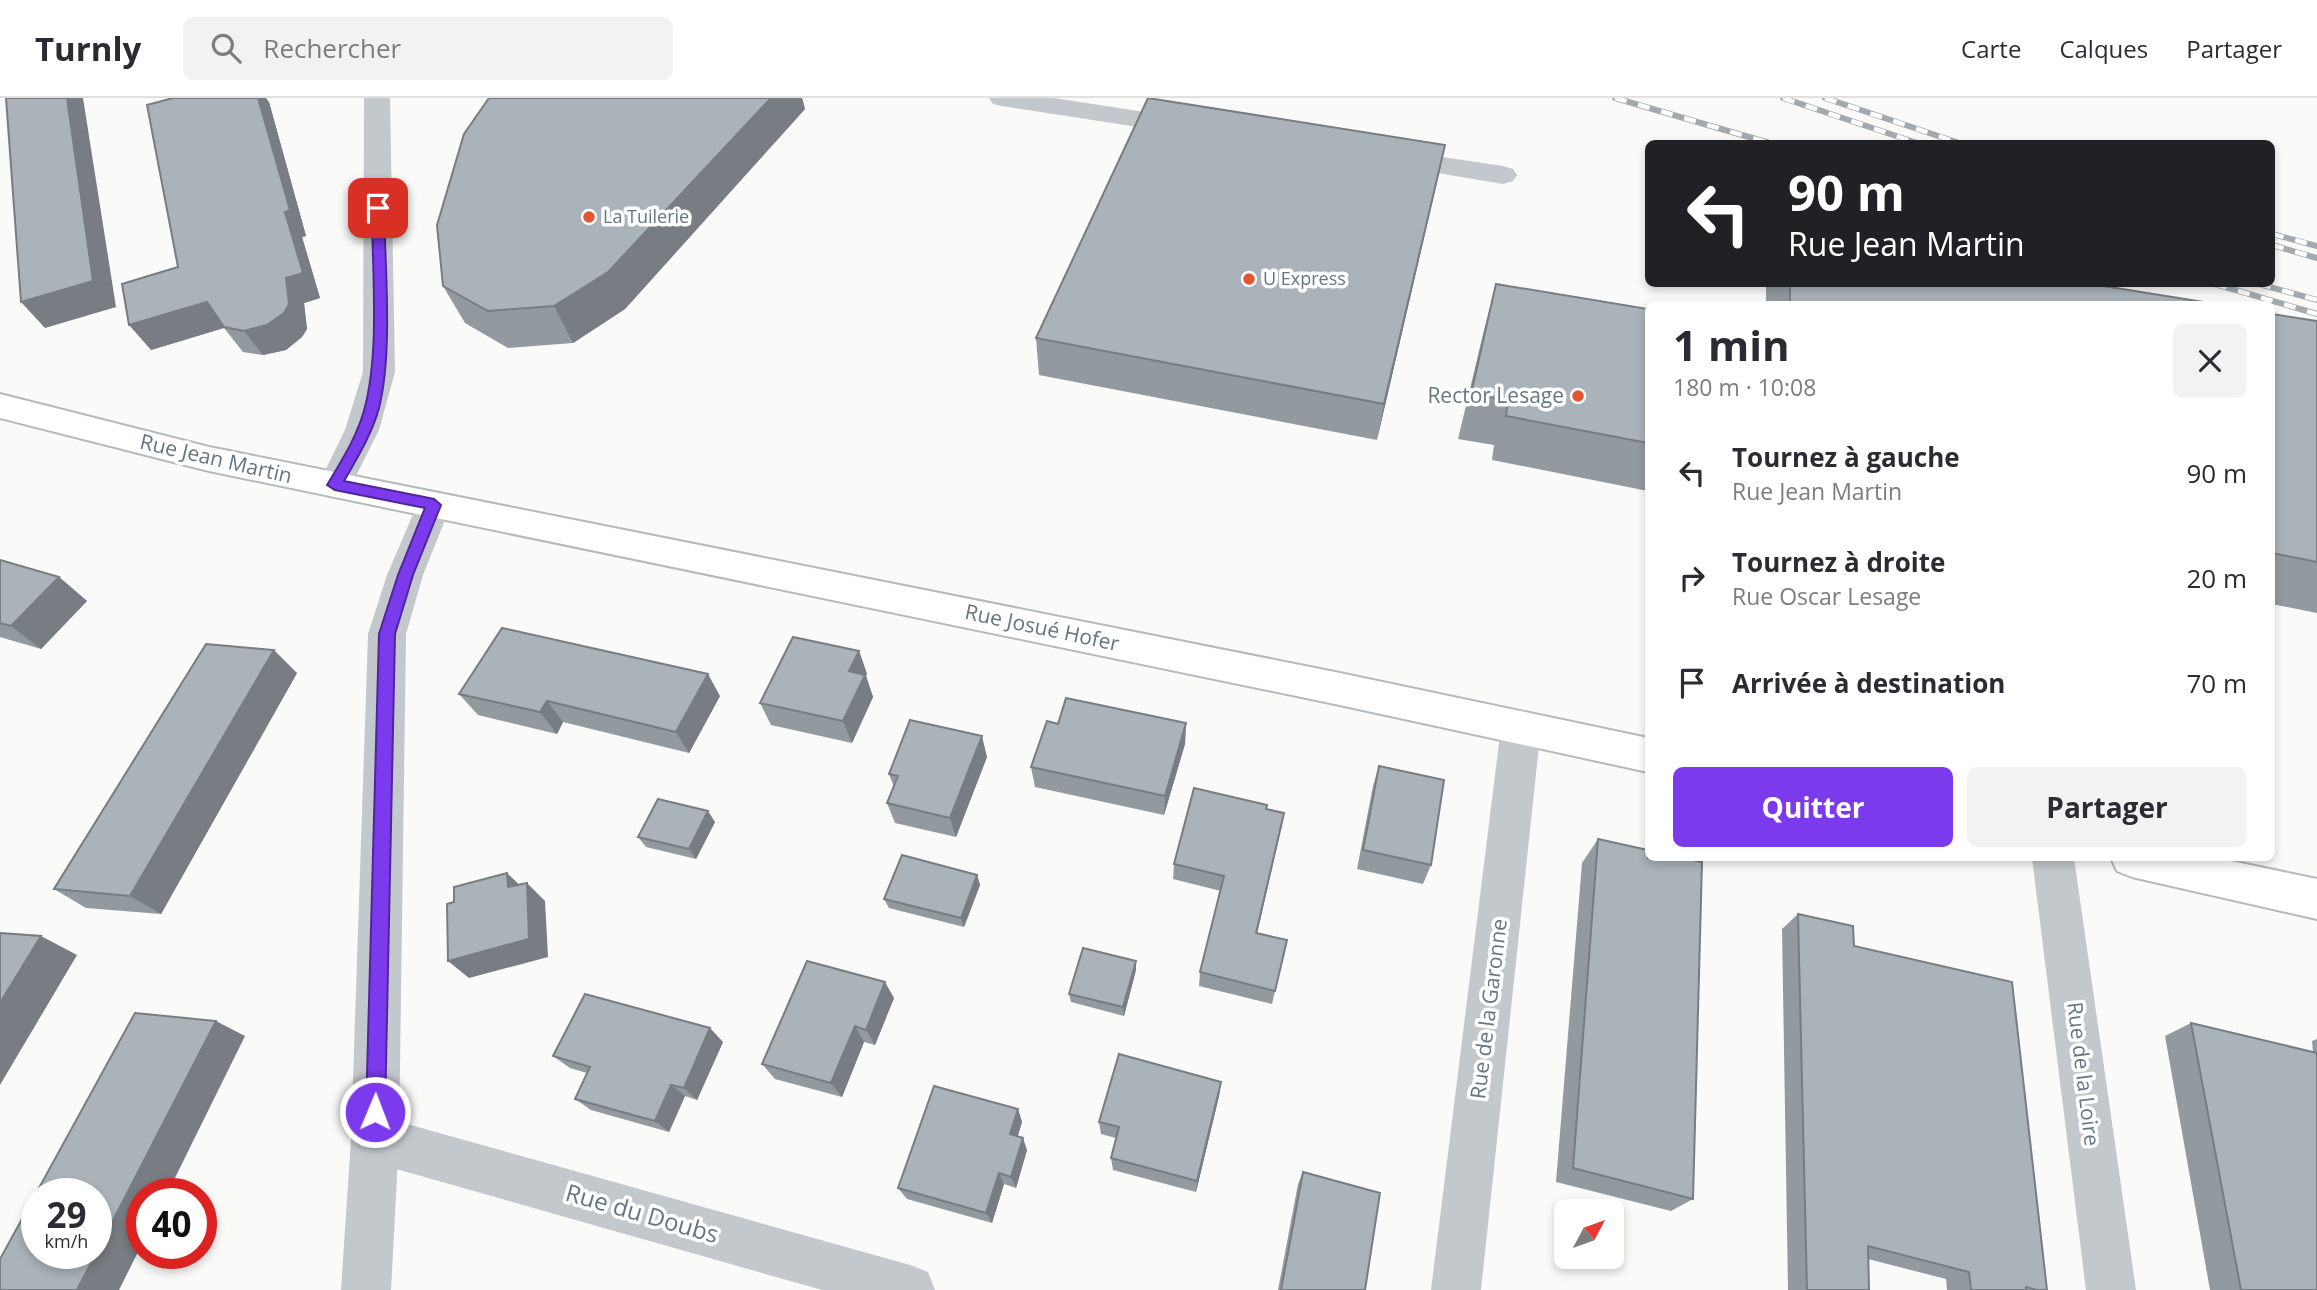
<!DOCTYPE html>
<html lang="fr">
<head>
<meta charset="utf-8">
<style>
  :root { --surface:#fff; --page:#f2f2f3; --text:#2b2b33; --muted:#7c7c81; --line:#e1e1e2; --accent:#7c3aed }
  body { margin:0; font-family:"Open Sans",sans-serif; background:var(--page); color:var(--text); height:100vh; display:flex; flex-direction:column; font-size:26px; white-space:nowrap }
  * { box-sizing:border-box; margin:0 }
  p { font-size:23px; color:var(--muted) }
  .icon { flex:none; width:38px; height:38px; fill:none; stroke:currentColor; stroke-width:2; stroke-linecap:round; stroke-linejoin:round }
  .map { position:relative; flex:1; overflow:hidden }
  .side { position:absolute; left:1645px; top:203px; width:630px; height:560px; display:flex; flex-direction:column; background:var(--surface); border-radius:10px; box-shadow:0 4px 10px #0003 }
  .side>* { flex:none }
  .guide { position:absolute; left:1645px; top:42px; width:630px; height:147px; border-radius:10px; box-shadow:0 4px 10px #0003; background:#202124; color:#fff; overflow:hidden }
  .needle { width:46px; rotate:49deg }
  .buttons { position:absolute; left:1554px; top:1101px; display:grid; gap:14px }
  .buttons a { display:grid; place-items:center; width:70px; height:70px; border-radius:10px; background:var(--surface); box-shadow:0 4px 10px #0003; font-size:35px }
  .speed { position:absolute; left:21px; top:1080px; display:flex; gap:14px; font-size:35px; font-weight:700; text-align:center }
  .speed>* { display:grid; place-content:center; width:91px; height:91px; border-radius:50%; background:var(--surface); box-shadow:0 4px 10px #0003; line-height:1 }
  .speed small { font-size:18px; font-weight:400 }
  .speed .limit { border:10px solid #d22; background:#fff; color:#111 }
  .pin { position:absolute; display:grid; place-items:center; width:60px; height:60px; color:#fff; margin:-30px; border-radius:14px; box-shadow:0 4px 10px #0006 }
  .me { position:absolute; width:77px; margin:-38px; rotate:1deg; stroke-linejoin:round; filter:drop-shadow(0 0 5px #0008) }
  .turn { display:flex; align-items:center; gap:24px; height:147px; padding:0 28px; font-size:32px }
  .turn .icon { width:91px; height:91px; stroke-width:2.5 }
  .turn b { display:block; font-size:49px; line-height:60px }
  .round { display:grid; place-items:center; flex:none; width:74px; height:74px; border-radius:10px; background:var(--page) }
  .overview { display:flex; align-items:center; justify-content:space-between; height:119px; padding:0 28px }
  h1 { font-size:42px; font-weight:700; line-height:52px }
  .action { display:flex; gap:14px; margin-top:auto; padding:14px 28px }
  .action a { flex:1; height:80px; border-radius:10px; background:var(--accent); color:#fff; font-size:28px; font-weight:700; line-height:80px; text-align:center }
  .action a+a { background:var(--page); color:var(--text) }
  ul { padding:0; list-style:none }
  li { display:flex; align-items:center; gap:21px; height:105px; padding:0 28px }
  li div { flex:1 }
  li b { display:block; font-size:26px }
  li em { font-style:normal }
  header { display:flex; align-items:center; gap:42px; box-sizing:border-box; height:98px; padding:0 35px; background:var(--surface); border-bottom:2px solid var(--line) }
  header strong { font-size:33px }
  nav { display:flex; gap:38px; margin-inline-start:auto; font-size:24px }
  .search { width:490px; height:63px; background:var(--page); display:flex; align-items:center; gap:18px; box-sizing:border-box; padding:0 24px; border-radius:10px; color:var(--muted); font-size:26px }
  .map>svg:first-child { display:block }
  .lines { fill:none; stroke-linecap:round; stroke-linejoin:round }
  .primary-casing { stroke:#b5babe; stroke-width:4 }
  .minor { fill:#c3c8cc; fill-rule:evenodd }
  .tertiary { fill:#c3c8cc; fill-rule:evenodd }
  .primary { fill:#fff; fill-rule:evenodd }
  .rail-casing { stroke:#a2aab0; stroke-width:6 }
  .rail { stroke:#fff; stroke-width:4.5; stroke-dasharray:12; stroke-linecap:butt }
  .wall { fill:#929a9f }
  .shaded-wall { fill:#777d82 }
  .building { fill:#aab3b9; stroke:#777d82; stroke-width:2; fill-rule:evenodd }
  .route { fill:#7c3aed; stroke:#51269a; stroke-width:2 }
  .poi-dot { fill:#e4572e; stroke:#fff; stroke-width:2.5 }
  .labels { text-anchor:middle; stroke-width:7; stroke-linejoin:round; paint-order:stroke }
  .far-poi-label { font-size:18px; fill:#657683; stroke:#fff; text-anchor:start }
  .poi-label { font-size:21px; fill:#657683; stroke:#fff; text-anchor:end }
  .street-label { font-size:21px; fill:#657683; stroke:#fff }
  .near-street-label { font-size:24px; fill:#657683; stroke:#fff }
</style>
</head>
<body>
<header>
<strong>Turnly</strong>
<div class="search"><svg class="icon" aria-label="search" viewBox="0 0 24 24"><circle cx="10" cy="10" r="6"/><path d="M15 15l6 6"/></svg>Rechercher</div>
<nav><a>Carte</a><a>Calques</a><a>Partager</a></nav>
</header>
<div class="map">
<svg width="2317" height="1192" viewBox="0 0 2317 1192">
  <rect width="100%" height="100%" fill="#fafaf8"/>
  <g class="lines">
    <defs>
      <path id="primary" d="M0 296 209 349 1335 574 1648 640V674L1335 606 209 373 0 320Z
        M2111 760H2217L2317 781V821L2132 779 2117 773Z"/>
    </defs>
    <use href="#primary" class="primary-casing"/>
    <path class="minor" d="M364 0H390L395 274 379 332 347 396 335 400 323 396 318 387 345 332 363 274Z
      M989 0H1054L1190 21 1200 23 1204 29 1200 35 1190 37 1002 8 993 6Z
      M1388 51 1503 68 1513 71 1517 77 1513 83 1503 86 1378 65 1374 59 1378 53Z
      M1521 612 1535 617 1541 629 1481 1192H1431L1501 629 1507 617Z
      M2032 760H2074L2136 1192H2086Z
      M375 1017 910 1167 928 1174 935 1192H822L375 1065 358 1058 351 1041 358 1024Z"/>
    <path class="tertiary" d="M434 394 446 398 451 407 423 477 406 536 399 1041 391 1192H341L351 1041 368 536 387 477 417 407 422 398Z"/>
    <use href="#primary" class="primary"/>
    <defs>
      <path id="rail" d="M1615 0 1773 46
        M1783 0 1920 46
        M1825 0 1962 46
        M2272 136 2317 148
        M2272 147 2317 160
        M2215 186 2317 216
        M2259 186 2317 202"/>
    </defs>
    <use href="#rail" class="rail-casing"/>
    <use href="#rail" class="rail"/>
  </g>
  <path class="wall" d="M489 0H802L805 11 625 211 573 245 508 250 465 225 443 188Z
    M269 4 306 138 302 139 320 200 304 205 307 231 302 239 286 252 263 257 243 254 224 230 151 252 178 169Z
    M1445 47 1377 342 1039 277 1036 240Z
    M1496 186 1648 211V393L1492 362 1494 347 1458 341 1484 232Z
    M1766 186H1790L2216 206H1766Z
    M2272 216 2317 223V515L2272 506Z
    M0 462 59 479 87 503 41 551 0 539Z
    M859 553 867 576 866 578 873 599 852 645 771 627 760 605Z
    M297 575 161 816 86 810 54 791Z
    M459 596 720 598 689 655 563 624 557 636 478 617Z
    M1186 625 1185 646 1164 717 1035 689 1031 669 1058 626Z
    M987 659 956 739 895 725 887 705 894 689 889 676Z
    M1379 668 1431 767 1423 786 1357 771 1373 688Z
    M1266 711 1284 715 1257 835 1287 842 1272 906 1199 888 1200 874 1221 793 1173 781 1174 766Z
    M715 724 696 761 646 749 638 739Z
    M1598 741 1693 1101 1671 1113 1556 1084 1582 765Z
    M977 777 980 787 964 829 889 810 884 801Z
    M1798 816 1854 848 2047 1192H1947L1946 1181 1868 1161 1869 1192H1788L1782 831Z
    M1136 872 1124 918 1071 904 1069 896Z
    M894 900 875 947 864 944 842 999 775 981 762 966Z
    M2191 925 2313 954 2312 943 2317 941V1192H2210L2165 938Z
    M723 944 697 1002 685 998 669 1034 591 1012 575 1001 587 975 570 970 553 958Z
    M1221 984 1219 998 1196 1094 1113 1072 1111 1060 1116 1040 1101 1036 1099 1024Z
    M1018 1011 1022 1024 1018 1038 1027 1052 1016 1090 1004 1086 992 1125 907 1101 898 1090Z
    M1303 1074 1365 1192H1278L1298 1086Z"/>
  <path class="shaded-wall" d="M67 0H83L116 209 45 230 21 204Z
    M258 0H266L269 4 306 138 302 139 320 200 304 205 307 231 302 239 286 252 263 257 244 233 286 180Z
    M771 0H802L805 11 625 211 573 245 554 208Z
    M1445 47 1437 84 1377 342 1384 306Z
    M207 204 227 229 151 252 129 227Z
    M59 479 87 503 41 551 11 528Z
    M274 552 297 575 161 816 130 798Z
    M859 553 867 576 866 578 873 599 852 645 843 623 849 573Z
    M708 576 720 598 689 655 676 634Z
    M547 603 563 624 557 636 540 614Z
    M1186 625 1185 646 1164 717 1165 698Z
    M982 638 987 659 956 739 950 720Z
    M708 713 715 724 696 761 689 751Z
    M1284 715 1281 731 1254 849 1256 835Z
    M507 775 526 793 508 789Z
    M977 777 980 787 964 829 961 820Z
    M527 785 545 803 548 859 469 880 448 863Z
    M41 838 77 857 0 987V905Z
    M1136 863V872L1124 918 1123 909Z
    M885 884 894 900 875 947 866 932Z
    M216 923 245 938 167 1096H142V1146L119 1192H77Z
    M855 928 864 944 842 999 831 985Z
    M710 930 723 944 697 1002 684 990Z
    M1221 984 1219 998 1196 1094 1197 1083Z
    M671 987 685 998 669 1034 655 1023Z
    M1018 1011 1022 1024 1014 1048 1010 1036Z
    M1023 1040 1027 1052 1016 1090 1011 1079Z
    M999 1075 1004 1086 992 1125 986 1115Z"/>
  <path class="building" d="M6 0H67L93 183 21 204Z
    M173 0H258L290 112 285 114 303 175 286 180 289 206 284 215 267 227 244 233 224 229 207 204 129 227 122 186 178 169 147 7Z
    M489 0H771L608 174 554 208 488 213 443 188 437 127 464 36Z
    M1148 0 1445 47 1384 306 1036 240Z
    M1496 186 1648 211V345L1506 318 1508 302 1471 296Z
    M1790 186H2091L2216 206H1790Z
    M2272 216 2317 223V464L2272 455Z
    M0 462 59 479 11 528 0 525Z
    M502 530 708 576 676 634 547 603 540 614 459 596Z
    M793 539 859 553 849 573 865 577 843 623 760 605Z
    M206 546 274 552 130 798 54 791Z
    M1066 600 1186 625 1165 698 1031 669 1047 623 1058 626Z
    M910 622 982 638 950 720 887 705 898 678 889 676Z
    M1379 668 1444 682 1431 767 1363 752Z
    M1194 690 1267 707 1266 711 1284 715 1256 835 1287 842 1275 893 1200 874 1224 778 1174 766Z
    M658 701 708 713 689 751 638 739Z
    M1598 741 1648 752V760H1681L1702 764 1693 1101 1573 1070Z
    M902 757 977 777 961 820 884 801Z
    M507 775 508 789 527 785 529 841 448 863 447 806 454 804V789Z
    M1798 816 1853 828 1854 848 2012 884 2047 1192H2037L2026 1189V1192H1971L1969 1174 1868 1148 1869 1192H1807Z
    M0 835 41 838 0 905Z
    M1083 850 1136 863 1123 909 1069 896Z
    M807 863 885 884 866 932 855 928 831 985 762 966Z
    M585 896 710 930 684 990 671 987 655 1023 575 1001 590 969 553 958Z
    M135 915 216 923 77 1192H0V1161ZM37 1096H96V1155H37Z
    M2191 925 2317 955V1192H2241Z
    M1119 956 1221 984 1197 1083 1111 1060 1119 1029 1099 1024Z
    M934 988 1018 1011 1010 1036 1023 1040 1011 1079 999 1075 986 1115 898 1090Z
    M1303 1074 1380 1095 1365 1192H1281Z"/>
  <path class="route" d="M378 106 384 110C385 170 393 253 379 310 372 336 357 360 344 383L434 401 441 407 413 477 395 536 385 1014 382 1021 375 1024 368 1021 366 1014 379 536 398 477 425 410 335 392 327 387C342 362 358 337 365 309 380 250 372 172 372 110Z"/>
  <g class="poi-dot">
    <circle cx="589" cy="119" r="7"/>
    <circle cx="1249" cy="181" r="7"/>
    <circle cx="1578" cy="298" r="7"/>
  </g>
  <g class="labels">
    <g class="far-poi-label">
      <text x="603" y="125">La Tuilerie</text>
      <text x="1263" y="187">U Express</text>
    </g>
    <g class="poi-label">
      <text x="1564" y="305">Rector Lesage</text>
    </g>
    <g class="street-label">
      <text transform="translate(216 361) rotate(13)" y="7">Rue Jean Martin</text>
      <text transform="translate(1042 530) rotate(12)" y="7">Rue Josué Hofer</text>
      <text transform="translate(1489 911) rotate(-83)" y="7">Rue de la Garonne</text>
      <text transform="translate(2083 976) rotate(83)" y="7">Rue de la Loire</text>
    </g>
    <g class="near-street-label">
      <text transform="translate(642 1116) rotate(16)" y="8">Rue du Doubs</text>
    </g>
  </g>
</svg>
<div class="buttons">
<a><svg class="needle" viewBox="-14 -14 28 28"><path d="M0-13l5 13h-10z" fill="#e53935"/><path d="M0 13l5-13h-10z" fill="#7c7c81"/></svg></a>
</div>
<div class="speed"><div>29<small>km/h</small></div><div class="limit">40</div></div>
<div class="pin" style="left:378px;top:110px;background:#d93025"><svg class="icon" aria-label="arrive" viewBox="0 0 24 24"><path d="M6 21V4h12l-3 4 3 4H6"/></svg></div>
<svg class="me" style="left:375px;top:1014px" viewBox="-20 -20 40 40"><circle r="17" fill="#7c3aed" stroke="#fff" stroke-width="3"/><path d="M0-11L8 9 0 5-8 9z" fill="#fff"/></svg>
<div class="guide">
<div class="turn"><svg class="icon" aria-label="left" viewBox="0 0 24 24"><path d="M17 20v-9H6M10 6l-5 5 5 5"/></svg><div><b>90 m</b>Rue Jean Martin</div></div>
</div>
<section class="side">
<div class="overview"><div><h1>1 min</h1><p>180 m · 10:08</p></div><a class="round"><svg class="icon" aria-label="close" viewBox="0 0 24 24"><path d="M6 6l12 12M18 6L6 18"/></svg></a></div>
<ul>
<li><svg class="icon" aria-label="left" viewBox="0 0 24 24"><path d="M17 20v-9H6M10 6l-5 5 5 5"/></svg><div><b>Tournez à gauche</b><p>Rue Jean Martin</p></div><em>90 m</em></li>
<li><svg class="icon" aria-label="right" viewBox="0 0 24 24"><path d="M7 20v-9h11M14 6l5 5-5 5"/></svg><div><b>Tournez à droite</b><p>Rue Oscar Lesage</p></div><em>20 m</em></li>
<li><svg class="icon" aria-label="arrive" viewBox="0 0 24 24"><path d="M6 21V4h12l-3 4 3 4H6"/></svg><div><b>Arrivée à destination</b></div><em>70 m</em></li>
</ul>
<div class="action"><a>Quitter</a><a>Partager</a></div>
</section>
</div>
</body>
</html>
